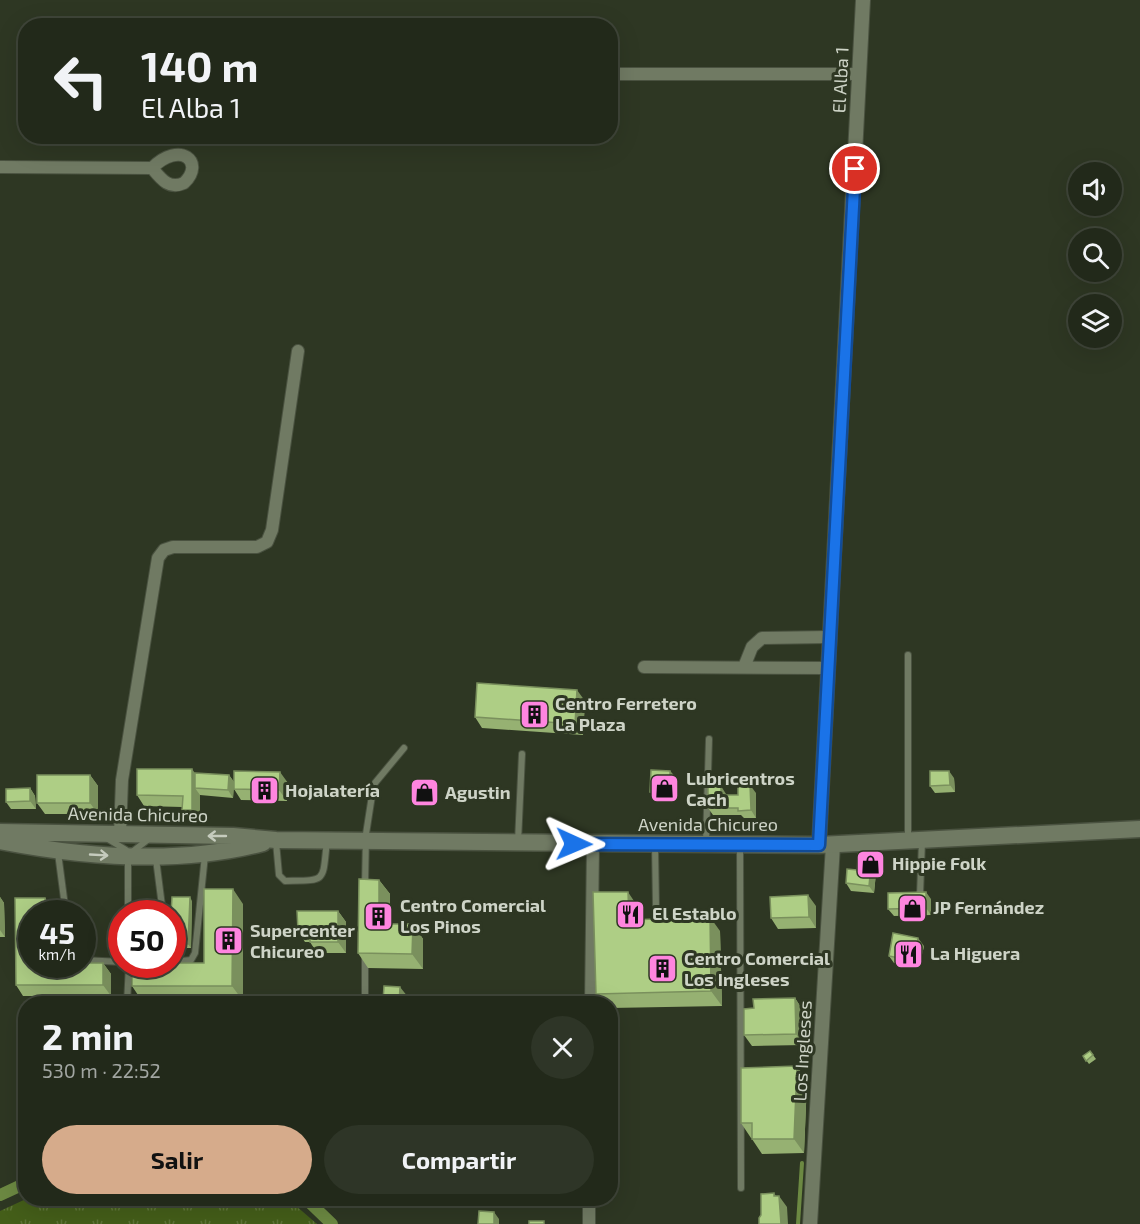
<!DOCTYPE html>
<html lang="es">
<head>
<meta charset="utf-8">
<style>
  :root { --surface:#22291a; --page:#2e3527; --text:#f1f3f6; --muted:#a2a6a2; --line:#3f4539; --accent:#d6ab8b }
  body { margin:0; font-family:"Exo 2",sans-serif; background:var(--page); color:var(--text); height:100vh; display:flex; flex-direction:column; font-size:22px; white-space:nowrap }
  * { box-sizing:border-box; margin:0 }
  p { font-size:20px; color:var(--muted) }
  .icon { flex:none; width:33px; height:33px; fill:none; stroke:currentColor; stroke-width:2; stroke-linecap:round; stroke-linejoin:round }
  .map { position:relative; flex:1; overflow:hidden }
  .sheet { position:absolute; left:18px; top:996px; width:600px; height:210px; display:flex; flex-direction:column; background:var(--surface); border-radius:24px; box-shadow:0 6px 24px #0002,0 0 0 2px var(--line) }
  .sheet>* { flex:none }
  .guide { position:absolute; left:18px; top:18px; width:600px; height:126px; border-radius:24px; box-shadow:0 6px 24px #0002,0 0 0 2px var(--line); background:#22291a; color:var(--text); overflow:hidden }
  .controls { position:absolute; left:1068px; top:162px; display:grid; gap:12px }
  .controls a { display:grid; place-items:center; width:54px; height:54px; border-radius:50%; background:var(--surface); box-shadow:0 6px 24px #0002,0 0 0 2px var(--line); font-size:30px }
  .speed { position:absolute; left:18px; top:900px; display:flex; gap:12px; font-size:30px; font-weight:700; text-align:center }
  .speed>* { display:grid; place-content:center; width:78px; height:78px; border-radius:50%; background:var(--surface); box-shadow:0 6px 24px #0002,0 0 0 2px var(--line); line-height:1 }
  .speed small { font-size:15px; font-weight:400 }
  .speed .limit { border:9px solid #d22; background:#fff; color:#111 }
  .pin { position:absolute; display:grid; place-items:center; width:51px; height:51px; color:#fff; margin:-26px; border:3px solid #fff; border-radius:50%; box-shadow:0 2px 6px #0007 }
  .me { position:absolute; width:66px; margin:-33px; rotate:91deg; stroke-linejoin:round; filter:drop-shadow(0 0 4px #0008) }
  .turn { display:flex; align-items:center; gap:21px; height:126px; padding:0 24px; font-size:27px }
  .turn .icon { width:78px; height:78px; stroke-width:2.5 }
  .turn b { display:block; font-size:42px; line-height:51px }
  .round { display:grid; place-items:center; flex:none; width:63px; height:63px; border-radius:32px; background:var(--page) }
  .summary { display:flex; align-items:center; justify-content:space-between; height:102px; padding:0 24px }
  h1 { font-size:36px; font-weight:700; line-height:45px }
  .cta { display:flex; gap:12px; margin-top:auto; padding:12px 24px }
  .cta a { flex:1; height:69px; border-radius:36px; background:var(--accent); color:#111; font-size:24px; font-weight:700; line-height:69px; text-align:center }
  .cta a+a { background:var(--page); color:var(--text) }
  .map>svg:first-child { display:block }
  .grass { fill:url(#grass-tufts) }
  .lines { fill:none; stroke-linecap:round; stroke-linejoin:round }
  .stream { stroke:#6c8942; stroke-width:4 }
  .canal { stroke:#6c8942; stroke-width:12 }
  .service-casing { stroke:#4a5240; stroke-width:8 }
  .minor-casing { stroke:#4a5240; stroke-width:14 }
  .tertiary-casing { stroke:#4a5240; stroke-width:16 }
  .secondary-casing { stroke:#4a5240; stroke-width:19 }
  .service { stroke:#707a63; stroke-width:6 }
  .minor { stroke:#707a63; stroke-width:12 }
  .tertiary { stroke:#707a63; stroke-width:14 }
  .secondary { stroke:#707a63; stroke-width:16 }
  .wall { fill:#96b172 }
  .shaded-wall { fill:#7a905d }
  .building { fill:#aece85; stroke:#7a905d; stroke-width:1.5 }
  .oneway { stroke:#c5cbbd }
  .route-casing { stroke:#114b97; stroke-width:15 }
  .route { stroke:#1a73e8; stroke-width:10 }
  .labels { text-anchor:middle; stroke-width:6; stroke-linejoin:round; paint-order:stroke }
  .street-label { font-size:18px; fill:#ced4c7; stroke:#2e3723 }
  .poi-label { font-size:18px; font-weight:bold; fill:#ced4c7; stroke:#2e3723; text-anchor:start }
</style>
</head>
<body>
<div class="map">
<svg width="1140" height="1224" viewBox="0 0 1140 1224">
  <defs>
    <pattern id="grass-tufts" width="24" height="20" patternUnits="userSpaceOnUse" patternTransform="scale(1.5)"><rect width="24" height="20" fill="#445e19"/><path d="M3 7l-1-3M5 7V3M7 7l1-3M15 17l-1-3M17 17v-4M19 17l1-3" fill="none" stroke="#5e7439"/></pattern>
  </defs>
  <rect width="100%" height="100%" fill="#2e3723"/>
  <path class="grass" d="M26 1199H288L317 1224H0V1211Z"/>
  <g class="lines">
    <path class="stream" d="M798 1224 802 1163"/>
    <path class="canal" d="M0 1195 26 1183
      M305 1198 332 1224"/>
    <defs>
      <path id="service" d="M908 655V838
        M108 839 126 850 128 856V914
        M276 842 279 875 285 881C328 880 322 883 327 841
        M518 842 522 754
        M706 843 709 739
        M655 845 656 908 660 916 671 920
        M740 845 741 1188
        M132 852 150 838
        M58 853 66 914
        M156 859 163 914
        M365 886 366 834 373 789 375 783 404 748
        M920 895 922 841
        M705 918 740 917
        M82 960 122 962
        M172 962 191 960 195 953 205 855
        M127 1004 129 964
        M365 1004V956
        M421 1198 427 1201 588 1202"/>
      <path id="minor" d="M610 74H859
        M0 167 152 168C180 140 206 162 184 183 169 190 161 179 152 168
        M644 667 827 668
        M744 667 752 647 762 638 829 637
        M120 834 122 780 158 558 164 550 173 547H257L267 542 272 530 298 351
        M591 1004 593 844
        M589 1198V1224"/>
      <path id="tertiary" d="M819 845 863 0
        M810 1224 833 845"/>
      <path id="secondary" d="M0 832 233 836 276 840 819 845 1140 829
        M0 841C83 857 180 865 263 843"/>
    </defs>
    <use href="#service" class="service-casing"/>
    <use href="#minor" class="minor-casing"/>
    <use href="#tertiary" class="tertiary-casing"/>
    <use href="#secondary" class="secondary-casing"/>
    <use href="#service" class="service"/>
    <use href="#minor" class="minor"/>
    <use href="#tertiary" class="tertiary"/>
    <use href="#secondary" class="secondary"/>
  </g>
  <path class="wall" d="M585 701 583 735 482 728 475 717Z
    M670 771 676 778 675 800 655 799 650 792Z
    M195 773 229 775 234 782 288 783 287 801 241 800 234 789V784L233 798 200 795V821H190L182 810V807L144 806 137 795Z
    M90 775 98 786V814H45L37 803Z
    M954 778 955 792 935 793 930 786Z
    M30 788 35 796 36 809H11L6 802Z
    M756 793V818H744L741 815H713L708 808 726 794V795H738Z
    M872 855 877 863 874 893 851 891 846 883 857 870Z
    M379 880 390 894 389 924H413L423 939V969L368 968 358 953Z
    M0 897 4 903 5 937H0Z
    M45 898 53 909 32 964 103 963 111 974V996H23L16 985Z
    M931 899V915L894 916 888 909Z
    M192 901 191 948H173L172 914Z
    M243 904V1001H142L132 986 204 963Z
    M816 906V928L778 929 771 918Z
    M638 907 639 920 720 931 722 1006 610 1008V1004H603L596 994Z
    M338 911 346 922V953H317L310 942H305L298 931Z
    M924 946 919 968 894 963 889 956Z
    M795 998 802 1009 803 1045 752 1046 744 1035 754 1008Z
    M1090 1051 1096 1059 1089 1064 1083 1056Z
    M807 1081 804 1153 762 1154 752 1139V1138H751L741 1123Z"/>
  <path class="shaded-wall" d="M577 690 585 701 583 735 575 724Z
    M192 769 200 780 195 788 200 795V821L192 810Z
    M670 771 676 778 675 800 670 792Z
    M949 771 954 778 955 792 950 785Z
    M280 772 288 783 287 801 279 790Z
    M90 775 98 786V814L90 803Z
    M229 775 234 782 233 798 228 790Z
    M750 785 756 793V818L751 810Z
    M721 786 726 794V803L721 795Z
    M30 788 35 796 36 809 30 801Z
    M872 855 877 863 874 893 869 886Z
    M379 880 390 894 389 939 379 924Z
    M233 889 243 904V1001L232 986Z
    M628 892 638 907 639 934 629 920Z
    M926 892 931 899V915L926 908Z
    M808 895 816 906V928L809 917Z
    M0 897 4 903 5 937 0 930Z
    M190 897 192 901 191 948 188 944Z
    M45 898 53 909V914H45Z
    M338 911 346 922V953L338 942Z
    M710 917 720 931 722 1006 711 991Z
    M413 924 423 939V969L412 954Z
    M918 938 924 946 919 968 914 961Z
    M103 963 111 974V996L103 985Z
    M400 987 408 997 407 1004H399Z
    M795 998 802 1009 803 1045 796 1034Z
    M797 1066 807 1081 804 1153 794 1139Z
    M774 1193 780 1202 779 1196 787 1207 788 1224H781Z
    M494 1212 499 1219V1224H494Z"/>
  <path class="building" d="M477 683 577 690 575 724 475 717Z
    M137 769H192V810H182L183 796 137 795Z
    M651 770 670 771V792H650Z
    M234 771 280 772 279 790 234 789Z
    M930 771H949L950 785 930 786Z
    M195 773 229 775 228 790 195 788Z
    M37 775H90V803H37Z
    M750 785 751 810 738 811V808H708V786H721V795H738V786Z
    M30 788V801L6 802V789Z
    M858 854 872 855 869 886 846 883 847 869 857 870Z
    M359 879 379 880V924H413L412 954 358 953Z
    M204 889H233L232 986H132V964H172V963H204Z
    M593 892H628L629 920 710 917 711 991 596 994Z
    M926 892V908L888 909V893Z
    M808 895 809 917 771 918 770 897Z
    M172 897H190L188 944H172V914H171Z
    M15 898H45V914H32V964H82V963H103V985H16Z
    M297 911H338V942H310V931H298Z
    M893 933 918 938 914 961 889 956Z
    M384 986 400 987 399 1004H368V1001H383Z
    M795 998 796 1034 744 1035V1009L754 1008 753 999Z
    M1090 1051 1093 1055 1086 1061 1083 1056Z
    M797 1066 794 1139H752V1123H741V1068Z
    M774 1193V1196H779L781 1224H759V1218L761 1215V1194Z
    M479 1211 494 1212V1224H478Z
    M529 1221H544V1224H529Z"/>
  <defs><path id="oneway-shaft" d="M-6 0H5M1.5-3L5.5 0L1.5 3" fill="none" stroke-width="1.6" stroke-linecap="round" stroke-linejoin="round" transform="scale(1.5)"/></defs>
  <g class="oneway">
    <use href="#oneway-shaft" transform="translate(217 836) rotate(-180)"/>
    <use href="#oneway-shaft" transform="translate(99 855) rotate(3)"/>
  </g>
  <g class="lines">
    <defs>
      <path id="route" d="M574 844 819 845 855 169"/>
    </defs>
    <use href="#route" class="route-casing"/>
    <use href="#route" class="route"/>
  </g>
  <defs>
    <symbol id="building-square" viewBox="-11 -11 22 22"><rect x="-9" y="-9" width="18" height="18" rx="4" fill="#fe85df" stroke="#2e3723"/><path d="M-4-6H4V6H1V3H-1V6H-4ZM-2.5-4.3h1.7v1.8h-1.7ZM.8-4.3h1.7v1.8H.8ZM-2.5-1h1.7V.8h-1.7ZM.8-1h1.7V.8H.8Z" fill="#111"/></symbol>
    <symbol id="shop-square" viewBox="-11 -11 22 22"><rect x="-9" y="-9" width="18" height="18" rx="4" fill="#fe85df" stroke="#2e3723"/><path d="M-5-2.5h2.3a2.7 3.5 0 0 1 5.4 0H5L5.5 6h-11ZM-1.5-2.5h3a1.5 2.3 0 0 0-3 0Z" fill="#111"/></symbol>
    <symbol id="restaurant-square" viewBox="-11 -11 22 22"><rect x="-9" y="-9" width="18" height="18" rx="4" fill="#fe85df" stroke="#2e3723"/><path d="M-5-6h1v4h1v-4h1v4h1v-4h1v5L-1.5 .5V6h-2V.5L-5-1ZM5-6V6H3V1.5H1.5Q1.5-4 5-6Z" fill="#111"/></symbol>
  </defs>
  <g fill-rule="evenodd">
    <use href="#building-square" x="518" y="698" width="33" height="33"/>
    <use href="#shop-square" x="648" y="772" width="33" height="33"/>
    <use href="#building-square" x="248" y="774" width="33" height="33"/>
    <use href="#shop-square" x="408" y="776" width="33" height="33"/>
    <use href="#shop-square" x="854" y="848" width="33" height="33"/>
    <use href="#shop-square" x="896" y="892" width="33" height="33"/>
    <use href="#restaurant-square" x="614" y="898" width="33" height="33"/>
    <use href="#building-square" x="362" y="900" width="33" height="33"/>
    <use href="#building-square" x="212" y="924" width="33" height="33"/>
    <use href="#restaurant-square" x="892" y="938" width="33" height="33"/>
    <use href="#building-square" x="646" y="952" width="33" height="33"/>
  </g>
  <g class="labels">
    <g class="street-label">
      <text transform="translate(841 80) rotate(-87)" y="6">El Alba 1</text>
      <text transform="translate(138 815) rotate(1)" y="6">Avenida Chicureo</text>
      <text x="708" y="831">Avenida Chicureo</text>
      <text transform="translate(803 1051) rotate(-87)" y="6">Los Ingleses</text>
    </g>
    <g class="poi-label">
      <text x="555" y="710">Centro Ferretero<tspan x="555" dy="21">La Plaza</tspan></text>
      <text x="686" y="785">Lubricentros<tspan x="686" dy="21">Cach</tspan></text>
      <text x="285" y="797">Hojalatería</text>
      <text x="445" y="799">Agustin</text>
      <text x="892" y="870">Hippie Folk</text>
      <text x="400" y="912">Centro Comercial<tspan x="400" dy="21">Los Pinos</tspan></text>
      <text x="933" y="914">JP Fernández</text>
      <text x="652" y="920">El Establo</text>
      <text x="250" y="937">Supercenter<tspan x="250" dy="21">Chicureo</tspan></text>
      <text x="930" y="960">La Higuera</text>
      <text x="684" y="965">Centro Comercial<tspan x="684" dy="21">Los Ingleses</tspan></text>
    </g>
  </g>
</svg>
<div class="controls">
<a><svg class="icon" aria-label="sound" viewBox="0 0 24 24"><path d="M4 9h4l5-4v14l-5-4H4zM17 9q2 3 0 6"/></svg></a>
<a><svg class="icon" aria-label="search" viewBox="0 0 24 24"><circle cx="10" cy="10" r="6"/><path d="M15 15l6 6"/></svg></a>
<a><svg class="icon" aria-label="layers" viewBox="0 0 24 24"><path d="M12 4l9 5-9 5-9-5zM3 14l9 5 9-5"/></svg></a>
</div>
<div class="speed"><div>45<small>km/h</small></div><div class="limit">50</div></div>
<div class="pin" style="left:855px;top:169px;background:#d93025"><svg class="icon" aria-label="arrive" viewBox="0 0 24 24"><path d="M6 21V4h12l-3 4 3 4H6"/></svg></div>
<svg class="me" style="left:574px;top:844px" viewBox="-20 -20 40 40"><path d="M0-17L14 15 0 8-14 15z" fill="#1a73e8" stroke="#fff" stroke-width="4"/></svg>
<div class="guide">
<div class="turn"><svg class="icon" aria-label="left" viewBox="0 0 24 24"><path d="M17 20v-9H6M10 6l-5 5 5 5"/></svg><div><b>140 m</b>El Alba 1</div></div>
</div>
<section class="sheet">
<div class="summary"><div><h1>2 min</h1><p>530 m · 22:52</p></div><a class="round"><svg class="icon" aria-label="close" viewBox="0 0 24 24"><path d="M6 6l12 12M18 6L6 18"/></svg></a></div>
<div class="cta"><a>Salir</a><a>Compartir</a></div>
</section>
</div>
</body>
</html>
